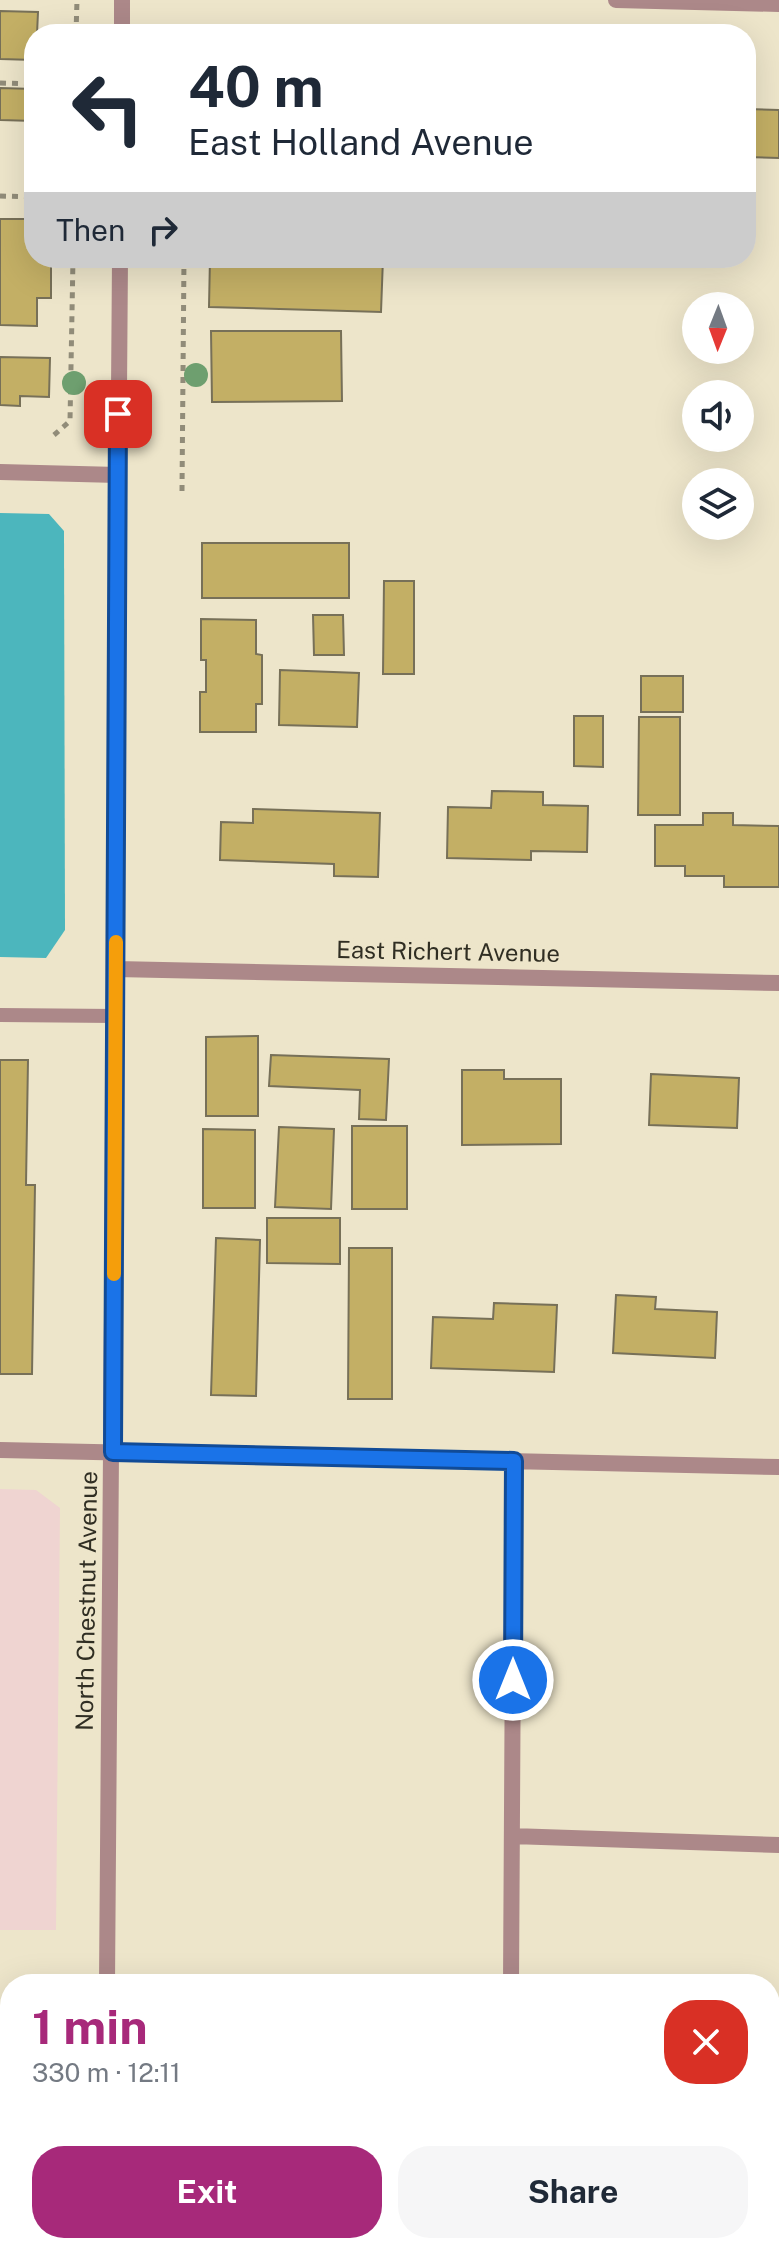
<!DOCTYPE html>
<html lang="en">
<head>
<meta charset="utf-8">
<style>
  :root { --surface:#fff; --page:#f6f6f7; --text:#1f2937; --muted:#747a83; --accent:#a7297a }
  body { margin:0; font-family:"Public Sans",sans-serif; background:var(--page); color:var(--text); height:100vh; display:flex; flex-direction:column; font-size:30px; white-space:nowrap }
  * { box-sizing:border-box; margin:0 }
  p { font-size:26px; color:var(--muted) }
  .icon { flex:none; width:44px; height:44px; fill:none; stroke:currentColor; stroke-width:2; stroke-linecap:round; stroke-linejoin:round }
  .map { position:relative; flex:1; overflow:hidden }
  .sheet { position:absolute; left:0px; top:1974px; width:780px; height:280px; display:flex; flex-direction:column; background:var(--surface); border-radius:32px 32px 0 0; box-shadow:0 8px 32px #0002 }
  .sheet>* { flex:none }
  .hud { position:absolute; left:24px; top:24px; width:732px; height:244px; border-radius:32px; box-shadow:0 8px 32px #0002; background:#fff; color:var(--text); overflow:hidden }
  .needle { width:52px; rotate:181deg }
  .fabs { position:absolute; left:682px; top:292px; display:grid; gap:16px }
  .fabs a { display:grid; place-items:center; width:72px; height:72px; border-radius:50%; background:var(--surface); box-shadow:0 8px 32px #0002; font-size:40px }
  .pin { position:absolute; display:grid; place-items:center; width:68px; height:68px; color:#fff; margin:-34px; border-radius:16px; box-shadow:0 4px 12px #0006 }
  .me { position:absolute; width:88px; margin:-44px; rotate:0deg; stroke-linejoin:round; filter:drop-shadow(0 0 6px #0008) }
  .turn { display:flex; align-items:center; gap:28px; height:168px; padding:0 32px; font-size:36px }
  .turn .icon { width:104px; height:104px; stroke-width:2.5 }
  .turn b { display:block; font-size:56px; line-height:68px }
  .then { display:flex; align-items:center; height:76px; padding:0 32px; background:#0003; gap:16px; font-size:30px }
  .round { display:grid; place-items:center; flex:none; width:84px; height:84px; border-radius:32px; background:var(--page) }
  .headline { display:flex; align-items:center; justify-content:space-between; height:136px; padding:0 32px }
  h1 { font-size:48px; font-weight:700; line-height:60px; color:var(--accent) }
  .primary-button { display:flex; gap:16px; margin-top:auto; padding:16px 32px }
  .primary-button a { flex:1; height:92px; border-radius:32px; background:var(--accent); color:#fff; font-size:32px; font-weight:700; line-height:92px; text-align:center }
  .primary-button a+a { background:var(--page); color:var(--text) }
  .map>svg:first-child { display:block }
  .commercial { fill:#efd4d1 }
  .water { fill:#4cb6bd }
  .building { fill:#c3af65; stroke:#777058; stroke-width:2 }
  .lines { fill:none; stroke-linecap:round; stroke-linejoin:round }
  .path { stroke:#918c79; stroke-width:5; stroke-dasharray:6 6; stroke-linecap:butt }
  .service { stroke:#ac8889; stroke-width:14 }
  .minor { stroke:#ac8889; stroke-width:16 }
  .tree { fill:#6e9f6f }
  .route-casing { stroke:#114b97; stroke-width:20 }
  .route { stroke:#1a73e8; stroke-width:14 }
  .slow { stroke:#f59e0b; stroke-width:14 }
  .labels { text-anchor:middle; stroke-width:8; stroke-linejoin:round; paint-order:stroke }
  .street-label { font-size:24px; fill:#302e23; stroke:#ede5ca }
</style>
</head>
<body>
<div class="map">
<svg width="779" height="2254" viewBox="0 0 779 2254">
  <rect width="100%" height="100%" fill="#ede5ca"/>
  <path class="commercial" d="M0 1489 36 1490 60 1508 56 1930H0Z"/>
  <path class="water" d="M0 513 49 514 64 531 65 930 46 958 0 957Z"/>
  <path class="building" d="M0 11 38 12 37 34H34V60L0 59Z
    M0 88 34 89V121L0 120Z
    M746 109 779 110V158L746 157Z
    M0 219H34V258H51V298H37V326L0 325Z
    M210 258H383L381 312 209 307Z
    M211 331H341L342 401 212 402Z
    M0 357 50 358 49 397 20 396V406L0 405Z
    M202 543H349V598H202Z
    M384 581H414V674H383Z
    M313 615H343L344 655H314Z
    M201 619 256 620V654L262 655V704H256V732H200V692H206V660H201Z
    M280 670 359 673 357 727 279 725Z
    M641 676H683V712H641Z
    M574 716H603V767L574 766Z
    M639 717H680V815H638Z
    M492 791 543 792V805L588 806 587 852 531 851V860L447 858 448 807 491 808Z
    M253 809 380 813 378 877 334 876V864L220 860 221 822 253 823Z
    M703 813H733V825L779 826V887H724V876H685V866H655V825H703Z
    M258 1036V1116H206V1037Z
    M271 1055 389 1059 386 1120 359 1119 360 1090 269 1086Z
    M0 1060H28L26 1185H35L32 1374H0Z
    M462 1070H504V1079H561V1144L462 1145Z
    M651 1074 739 1078 737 1128 649 1125Z
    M352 1126H407V1209H352Z
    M279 1127 334 1129 331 1209 275 1207Z
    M203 1129 255 1130V1208H203Z
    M267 1218H340V1264L267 1263Z
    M216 1238 260 1240 256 1396 211 1395Z
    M349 1248H392V1399H348Z
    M616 1295 656 1297 655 1309 717 1312 715 1358 613 1353Z
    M494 1303 557 1305 554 1372 431 1368 433 1317 493 1319Z"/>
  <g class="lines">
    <path class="path" d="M76 34 77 0
      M219 34H296
      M0 83 34 84
      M0 196 34 197
      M54 435 70 421 73 258
      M182 491 184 258"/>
    <path class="service" d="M0 1015 115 1016"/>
    <path class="minor" d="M616 0 779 4
      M122 34V0
      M0 472 118 475
      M116 969 779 983
      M0 1450 779 1467
      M512 1836 779 1845
      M107 1984 120 258
      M511 1984 514 1461
      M0 2245 105 2247
      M508 2249 729 2254"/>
  </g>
  <g class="tree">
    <circle cx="196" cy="375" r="12"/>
    <circle cx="74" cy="383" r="12"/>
  </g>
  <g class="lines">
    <defs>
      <path id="route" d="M118 414 113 1452 514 1461 513 1680"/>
    </defs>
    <use href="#route" class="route-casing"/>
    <use href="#route" class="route"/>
    <path class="slow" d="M114 1274 116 942"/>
  </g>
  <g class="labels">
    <g class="street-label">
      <text transform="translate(448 952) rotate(1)" y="8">East Richert Avenue</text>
      <text transform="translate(87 1601) rotate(-89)" y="8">North Chestnut Avenue</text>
    </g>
  </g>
</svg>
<div class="fabs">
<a><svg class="needle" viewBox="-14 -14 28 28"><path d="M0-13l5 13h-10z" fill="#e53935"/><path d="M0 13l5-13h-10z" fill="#747a83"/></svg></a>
<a><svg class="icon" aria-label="sound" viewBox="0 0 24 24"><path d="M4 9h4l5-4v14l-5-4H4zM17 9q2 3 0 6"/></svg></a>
<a><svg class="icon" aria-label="layers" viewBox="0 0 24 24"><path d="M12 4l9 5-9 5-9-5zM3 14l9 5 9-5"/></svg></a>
</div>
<div class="pin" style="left:118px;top:414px;background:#d93025"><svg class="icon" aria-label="arrive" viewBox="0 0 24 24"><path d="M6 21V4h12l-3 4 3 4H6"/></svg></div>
<svg class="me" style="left:513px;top:1680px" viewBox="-20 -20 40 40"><circle r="17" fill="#1a73e8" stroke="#fff" stroke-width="3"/><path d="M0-11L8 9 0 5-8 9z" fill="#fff"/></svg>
<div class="hud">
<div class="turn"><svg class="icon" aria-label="left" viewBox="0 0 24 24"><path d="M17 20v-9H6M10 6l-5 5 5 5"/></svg><div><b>40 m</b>East Holland Avenue</div></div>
<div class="then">Then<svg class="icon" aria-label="right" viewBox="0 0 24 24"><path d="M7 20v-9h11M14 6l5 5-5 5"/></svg></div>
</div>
<section class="sheet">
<div class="headline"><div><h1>1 min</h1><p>330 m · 12:11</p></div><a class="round" style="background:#d93025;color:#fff"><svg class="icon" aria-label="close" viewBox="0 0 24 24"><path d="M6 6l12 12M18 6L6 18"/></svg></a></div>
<div class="primary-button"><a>Exit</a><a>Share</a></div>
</section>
</div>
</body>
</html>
